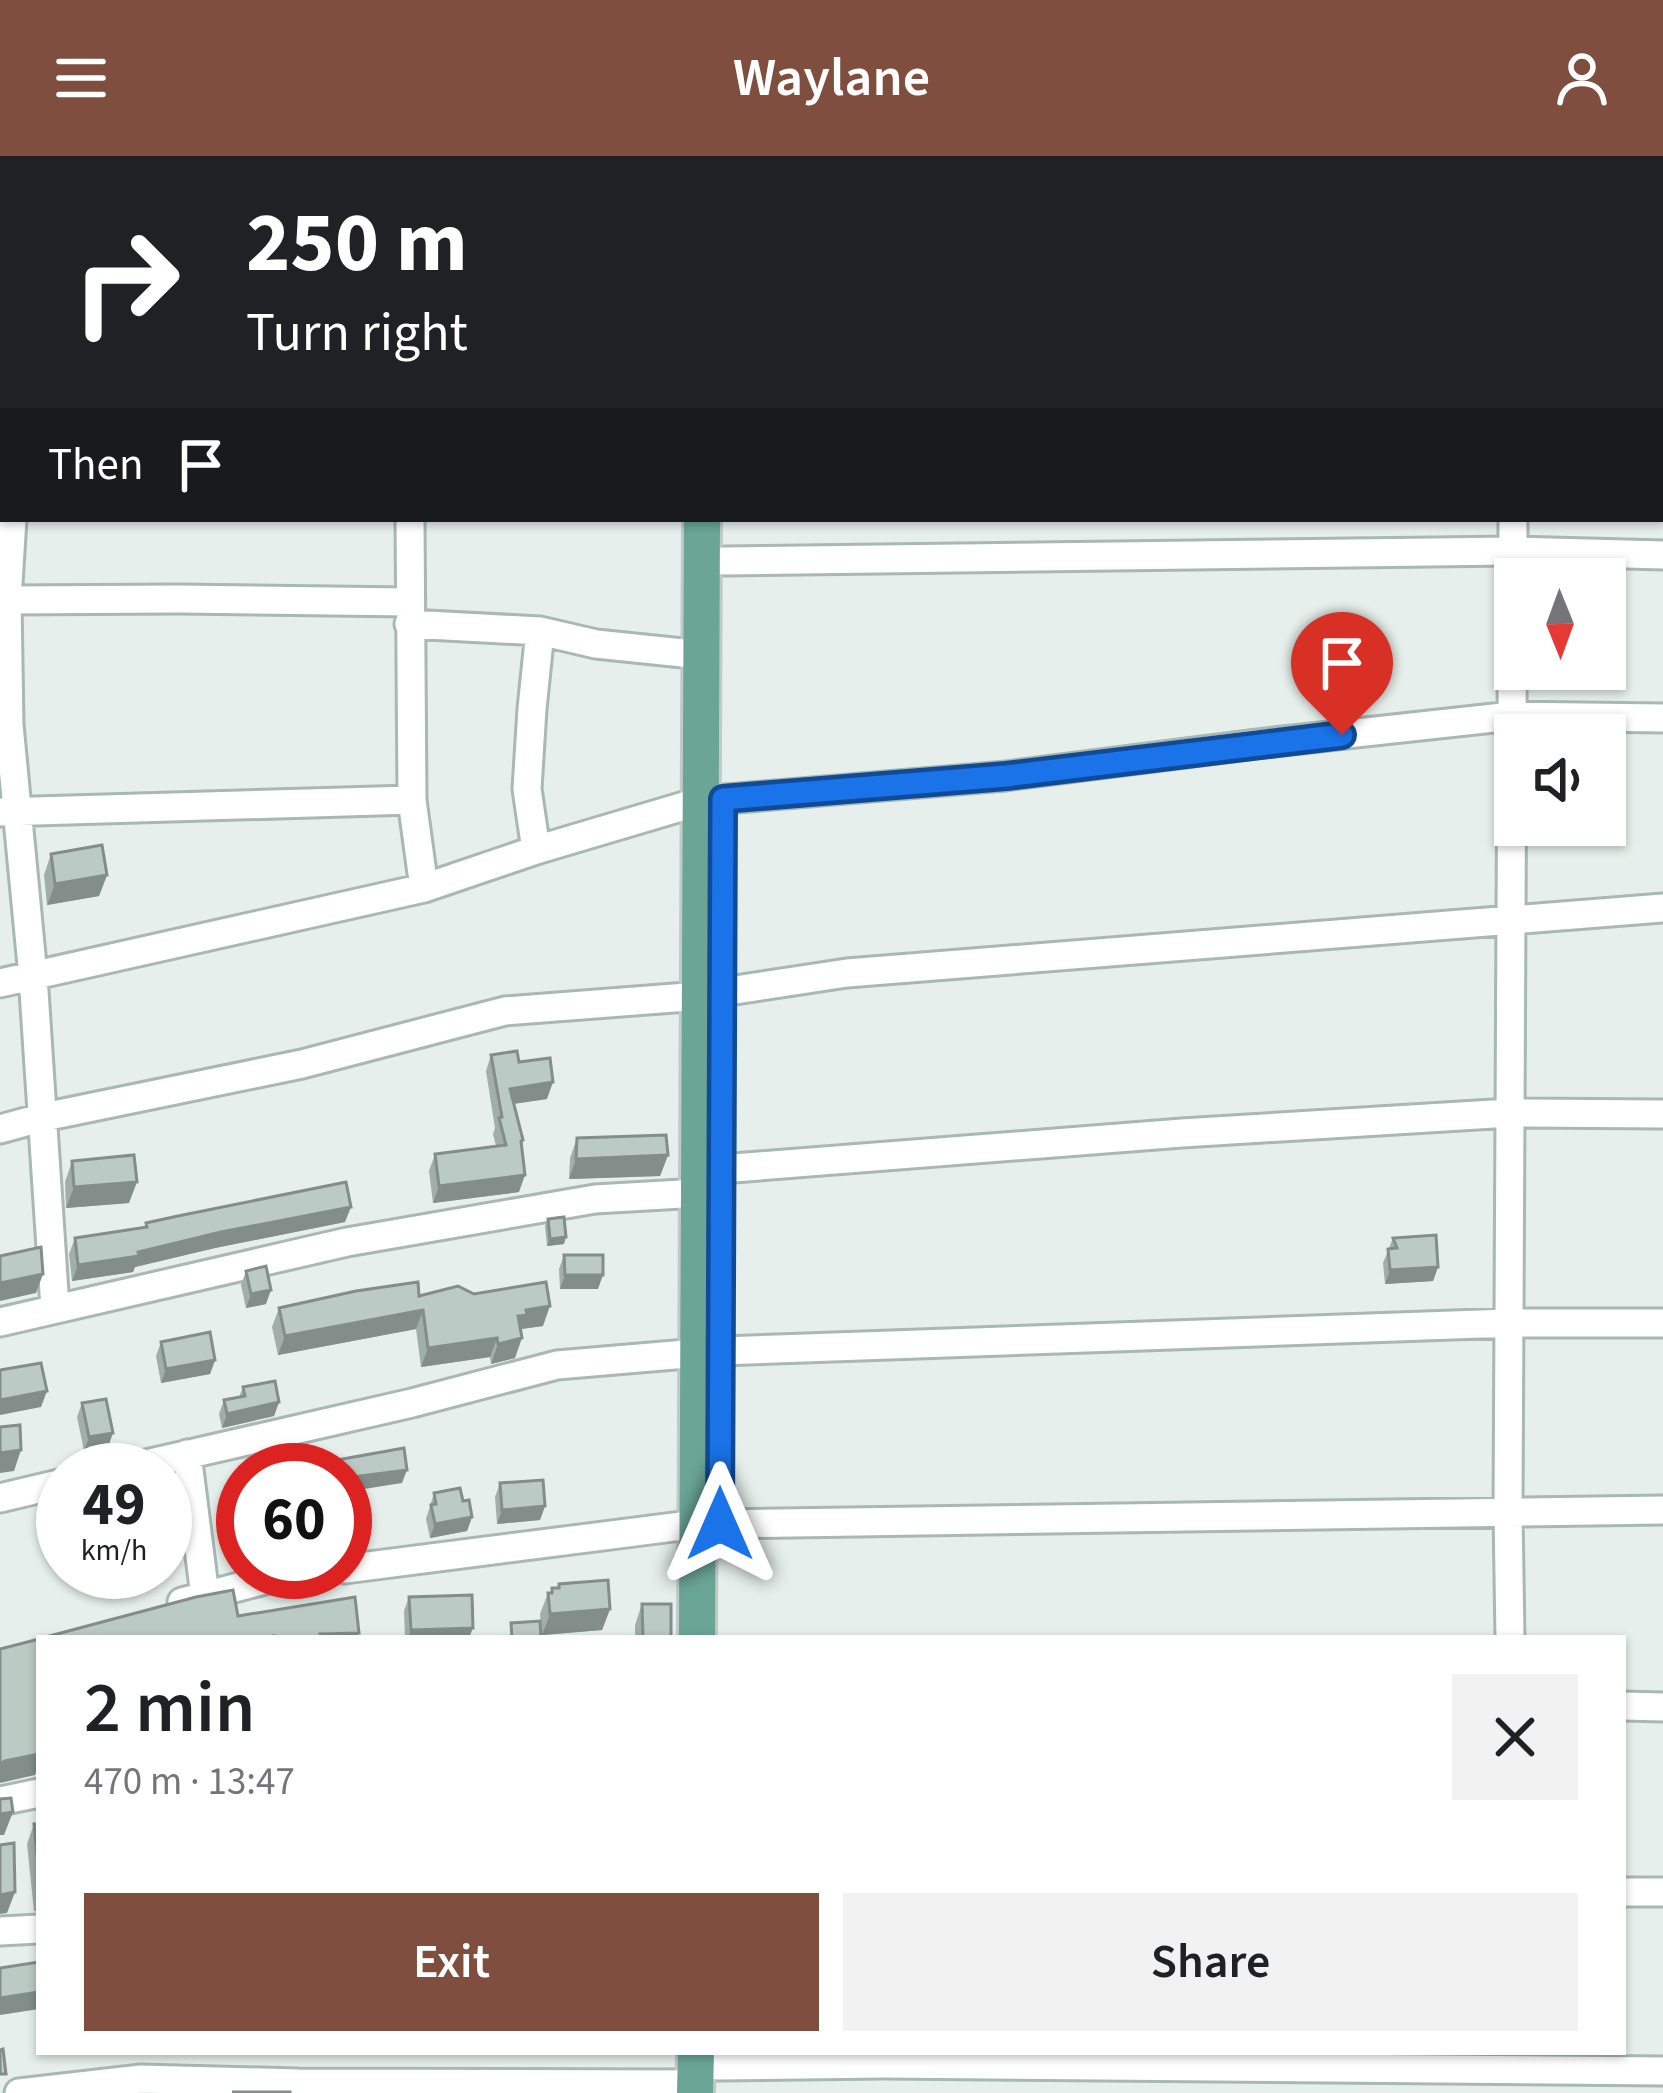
<!DOCTYPE html>
<html lang="en">
<head>
<meta charset="utf-8">
<style>
  :root { --surface:#fff; --page:#f2f2f2; --text:#202124; --muted:#757577; --accent:#7f4e3f }
  body { margin:0; font-family:"Source Sans 3",sans-serif; background:var(--page); color:var(--text); height:100vh; display:flex; flex-direction:column; font-size:45px; white-space:nowrap }
  * { box-sizing:border-box; margin:0 }
  p { font-size:39px; color:var(--muted) }
  .icon { flex:none; width:66px; height:66px; fill:none; stroke:currentColor; stroke-width:2; stroke-linecap:round; stroke-linejoin:round }
  .map { position:relative; flex:1; overflow:hidden }
  .side { position:absolute; left:36px; top:1479px; width:1590px; height:420px; display:flex; flex-direction:column; background:var(--surface); border-radius:0px; box-shadow:0 3px 9px #0004 }
  .side>* { flex:none }
  .banner { position:absolute; left:0px; top:0px; width:1665px; height:366px; box-shadow:0 3px 9px #0004; background:#202124; color:#fff; overflow:hidden }
  .needle { width:78px; rotate:179deg }
  .fabs { position:absolute; left:1494px; top:402px; display:grid; gap:24px }
  .fabs a { display:grid; place-items:center; width:132px; height:132px; border-radius:0px; background:var(--surface); box-shadow:0 3px 9px #0004; font-size:60px }
  .speed { position:absolute; left:36px; top:1287px; display:flex; gap:24px; font-size:60px; font-weight:700; text-align:center }
  .speed>* { display:grid; place-content:center; width:156px; height:156px; border-radius:50%; background:var(--surface); box-shadow:0 3px 9px #0004; line-height:1 }
  .speed small { font-size:30px; font-weight:400 }
  .speed .limit { border:18px solid #d22; background:#fff; color:#111 }
  .pin { position:absolute; display:grid; place-items:center; width:102px; height:102px; color:#fff; margin:-123px -51px; border-radius:50% 50% 50% 0; rotate:-45deg; box-shadow:0 0 12px #0007 }
  .pin .icon { rotate:45deg }
  .me { position:absolute; width:132px; margin:-66px; rotate:0deg; stroke-linejoin:round; filter:drop-shadow(0 0 9px #0008) }
  .turn { display:flex; align-items:center; gap:42px; height:252px; padding:0 48px; font-size:54px }
  .turn .icon { width:156px; height:156px; stroke-width:2.5 }
  .turn b { display:block; font-size:84px; line-height:102px }
  .then { display:flex; align-items:center; height:114px; padding:0 48px; background:#0003; gap:24px; font-size:45px }
  .round { display:grid; place-items:center; flex:none; width:126px; height:126px; border-radius:0px; background:var(--page) }
  .summary { display:flex; align-items:center; justify-content:space-between; height:204px; padding:0 48px }
  h1 { font-size:72px; font-weight:600; line-height:90px }
  .action { display:flex; gap:24px; margin-top:auto; padding:24px 48px }
  .action a { flex:1; height:138px; border-radius:0px; background:var(--accent); color:#fff; font-size:48px; font-weight:600; line-height:138px; text-align:center }
  .action a+a { background:var(--page); color:var(--text) }
  header { display:flex; justify-content:space-between; align-items:center; height:156px; padding:0 48px; background:var(--accent); color:#fff; font-size:54px; font-weight:600 }
  .map>svg:first-child { display:block }
  .lines { fill:none; stroke-linecap:round; stroke-linejoin:round }
  .minor-casing { stroke:#a8b8b2; stroke-width:33 }
  .major-casing { stroke:#c2cac8; stroke-width:42 }
  .minor { stroke:#fff; stroke-width:27 }
  .major { stroke:#6aa596; stroke-width:36 }
  .wall { fill:#a1aea9 }
  .shaded-wall { fill:#838d89 }
  .building { fill:#bbcac4; stroke:#838d89; stroke-width:3 }
  .route-casing { stroke:#114b97; stroke-width:30 }
  .route { stroke:#1a73e8; stroke-width:21 }
</style>
</head>
<body>
<header><svg class="icon" aria-label="menu" viewBox="0 0 24 24"><path d="M4 6h16M4 12h16M4 18h16"/></svg>Waylane<svg class="icon" aria-label="person" viewBox="0 0 24 24"><circle cx="12" cy="8" r="4"/><path d="M4 21q1-7 8-7t8 7"/></svg></header>
<div class="map">
<svg width="1663" height="1937" viewBox="0 0 1663 1937">
  <rect width="100%" height="100%" fill="#e6efeb"/>
  <g class="lines">
    <defs>
      <path id="minor" d="M866 0 1035 3
        M231 3 232 0
        M416 3V0
        M1662 16H1663
        M0 61H3
        M1662 211 1663 212
        M0 269 3 280
        M0 344H3
        M12 363 7 444 9 569 33 820 55 1152
        M410 363 412 644 424 732
        M724 405 1513 395 1663 399
        M7 444 179 443 409 446
        M409 468 540 475 596 488 702 499
        M2 656 412 644
        M536 694 527 633 532 553 540 475
        M0 827 424 732 536 694 701 645 1006 620 1256 588 1512 560 1663 562
        M722 836 847 817 1663 752
        M0 973 44 961 302 908 505 855 700 840
        M721 1013 1182 977 1510 957 1663 958
        M0 1166 347 1086 595 1043 699 1037
        M721 1195 1509 1167H1663
        M187 1298 205 1440
        M120 1314 412 1247 557 1209 698 1197
        M0 1342 63 1327
        M720 1368 1663 1354
        M345 1413 697 1368
        M182 1446 272 1422 318 1416
        M1510 1482 1508 1357 1513 363
        M1623 1550 1663 1551
        M0 1645 39 1637
        M1623 1736H1663
        M0 1775 39 1773
        M718 1910 884 1908 1663 1915
        M19 1937 141 1923 298 1927 695 1928"/>
      <path id="major" d="M699 0V3
        M728 3V0
        M697 1482 702 363
        M695 1937 696 1896"/>
    </defs>
    <use href="#minor" class="minor-casing"/>
    <use href="#major" class="major-casing"/>
    <use href="#minor" class="minor"/>
    <use href="#major" class="major"/>
  </g>
  <path class="wall" d="M51 698 107 719 99 740 47 749 44 719Z
    M491 899 547 943 514 948 523 984 519 1036 433 1047 429 1015 435 998 496 990 493 978 495 972 486 915Z
    M577 982 668 999 660 1020 569 1023 570 1002Z
    M72 1005 129 1047 66 1052 65 1026Z
    M548 1063 564 1088 547 1090 545 1070Z
    M345 1066 215 1092 135 1111 133 1116 72 1125 69 1098 75 1082 144 1072 146 1067Z
    M1393 1082 1438 1111 1433 1125 1385 1128 1383 1107Z
    M564 1099 598 1133H560L559 1113Z
    M246 1115 266 1148 246 1152 241 1129Z
    M419 1140 543 1170 521 1173 515 1202 491 1208 490 1201 421 1211 416 1173 278 1199 272 1171 279 1152Z
    M161 1186 215 1204 210 1218 161 1227 156 1200Z
    M243 1231 279 1246 274 1260 222 1272 219 1258 224 1244 239 1241Z
    M82 1247 108 1291 84 1295 77 1261Z
    M500 1327 545 1350 540 1364 497 1368 495 1341Z
    M434 1337 463 1345 472 1361 467 1375 430 1382 426 1363Z
    M559 1428 610 1453 602 1474 542 1479 540 1458 548 1437H551L552 1432H558Z
    M409 1441 469 1482H405L404 1455Z
    M642 1448 671 1482H635V1469Z
    M34 1668H39V1756L34 1755 27 1688Z"/>
  <path class="shaded-wall" d="M251 0H317L316 3H249Z
    M336 0H407L406 3H334Z
    M107 719 99 740 47 749 55 728Z
    M553 926 547 943 504 949 510 933Z
    M668 999 660 1020 569 1023 576 1003Z
    M525 1019 519 1036 433 1047 439 1030Z
    M137 1026 129 1047 66 1052 74 1031Z
    M351 1051 345 1066 215 1092 135 1111 133 1116 72 1125 78 1109 221 1076Z
    M566 1081 564 1088 547 1090 550 1083Z
    M1438 1111 1433 1125 1385 1128 1390 1114Z
    M43 1118 36 1137 0 1145V1127Z
    M565 1119H603L598 1133H560Z
    M271 1134 266 1148 246 1152 251 1138Z
    M550 1150 543 1170 521 1173 519 1178 518 1160 526 1154Z
    M423 1154 416 1173 278 1199 285 1180Z
    M497 1182 490 1201 421 1211 428 1192Z
    M522 1182 515 1202 491 1208 498 1188Z
    M215 1204 210 1218 161 1227 166 1213Z
    M47 1235 41 1251 0 1259V1244Z
    M279 1246 274 1260 222 1272 227 1258Z
    M113 1277 108 1291 84 1295 89 1281Z
    M21 1294 14 1315 0 1317V1297Z
    M407 1314 402 1327 345 1336V1322Z
    M545 1350 540 1364 497 1368 502 1354Z
    M472 1361 467 1375 430 1382 435 1368Z
    M610 1453 602 1474 542 1479 550 1458Z
    M473 1472 469 1482H408L411 1474Z
    M359 1477 357 1482H318L320 1478Z
    M39 1598V1609L35 1619 0 1627V1608L5 1605Z
    M13 1656 4 1679H0V1658Z
    M15 1736 7 1757 0 1758V1739Z
    M39 1836V1853L0 1859V1842Z"/>
  <path class="building" d="M479 0H522V1L479 3Z
    M102 689 107 719 55 728 51 698Z
    M517 895 519 906 550 902 553 926 510 933 523 984 521 985 525 1019 439 1030 435 998 506 989 499 962 502 961 491 899Z
    M666 979 668 999 576 1003 577 982Z
    M134 999 137 1026 74 1031 72 1005Z
    M346 1026 351 1051 221 1076 138 1096 139 1100 78 1109 75 1082 147 1071 146 1067 178 1060Z
    M564 1061 566 1081 550 1083 548 1063Z
    M1436 1079 1438 1111 1390 1114 1388 1093 1397 1092 1393 1082Z
    M41 1091 43 1118 0 1127V1100Z
    M564 1099H603V1119H565Z
    M266 1110 271 1134 251 1138 246 1115Z
    M418 1126 419 1140 458 1130 474 1138 546 1126 550 1150 526 1154 527 1159 518 1160 522 1182 498 1188 497 1182 428 1192 423 1154 285 1180 279 1152 356 1135Z
    M210 1176 215 1204 166 1213 161 1186Z
    M41 1207 47 1235 0 1244V1214Z
    M275 1225 279 1246 227 1258 224 1244 245 1240 243 1231Z
    M106 1243 113 1277 89 1281 82 1247Z
    M20 1269 21 1294 0 1297V1271Z
    M404 1292 407 1314 345 1322V1314H310L309 1309Z
    M543 1324 545 1350 502 1354 500 1327Z
    M460 1332 463 1345 469 1344 472 1361 435 1368 431 1349 436 1348 434 1337Z
    M608 1424 610 1453 550 1458 548 1437H552V1432H559V1428Z
    M233 1434 238 1460 355 1441 359 1477 320 1478V1482H274V1480L266 1482H42L196 1441Z
    M472 1439 473 1472 411 1474 409 1441Z
    M642 1448H671V1482H643Z
    M540 1465 541 1482H512L511 1467Z
    M39 1483V1598L5 1605 0 1608V1493Z
    M11 1642 13 1656 0 1658V1643Z
    M34 1668H39V1718Z
    M14 1687 15 1736 0 1739V1689Z
    M39 1806V1836L0 1842V1812Z
    M3 1893 6 1918H0V1894Z
    M232 1936H290V1937Z"/>
  <g class="lines">
    <defs>
      <path id="route" d="M720 1368 723 643 1006 620 1342 579"/>
    </defs>
    <use href="#route" class="route-casing"/>
    <use href="#route" class="route"/>
  </g>
</svg>
<div class="fabs">
<a><svg class="needle" viewBox="-14 -14 28 28"><path d="M0-13l5 13h-10z" fill="#e53935"/><path d="M0 13l5-13h-10z" fill="#757577"/></svg></a>
<a><svg class="icon" aria-label="sound" viewBox="0 0 24 24"><path d="M4 9h4l5-4v14l-5-4H4zM17 9q2 3 0 6"/></svg></a>
</div>
<div class="speed"><div>49<small>km/h</small></div><div class="limit">60</div></div>
<div class="pin" style="left:1342px;top:579px;background:#d93025"><svg class="icon" aria-label="arrive" viewBox="0 0 24 24"><path d="M6 21V4h12l-3 4 3 4H6"/></svg></div>
<svg class="me" style="left:720px;top:1368px" viewBox="-20 -20 40 40"><path d="M0-17L14 15 0 8-14 15z" fill="#1a73e8" stroke="#fff" stroke-width="4"/></svg>
<div class="banner">
<div class="turn"><svg class="icon" aria-label="right" viewBox="0 0 24 24"><path d="M7 20v-9h11M14 6l5 5-5 5"/></svg><div><b>250 m</b>Turn right</div></div>
<div class="then">Then<svg class="icon" aria-label="arrive" viewBox="0 0 24 24"><path d="M6 21V4h12l-3 4 3 4H6"/></svg></div>
</div>
<section class="side">
<div class="summary"><div><h1>2 min</h1><p>470 m · 13:47</p></div><a class="round"><svg class="icon" aria-label="close" viewBox="0 0 24 24"><path d="M6 6l12 12M18 6L6 18"/></svg></a></div>
<div class="action"><a>Exit</a><a>Share</a></div>
</section>
</div>
</body>
</html>
